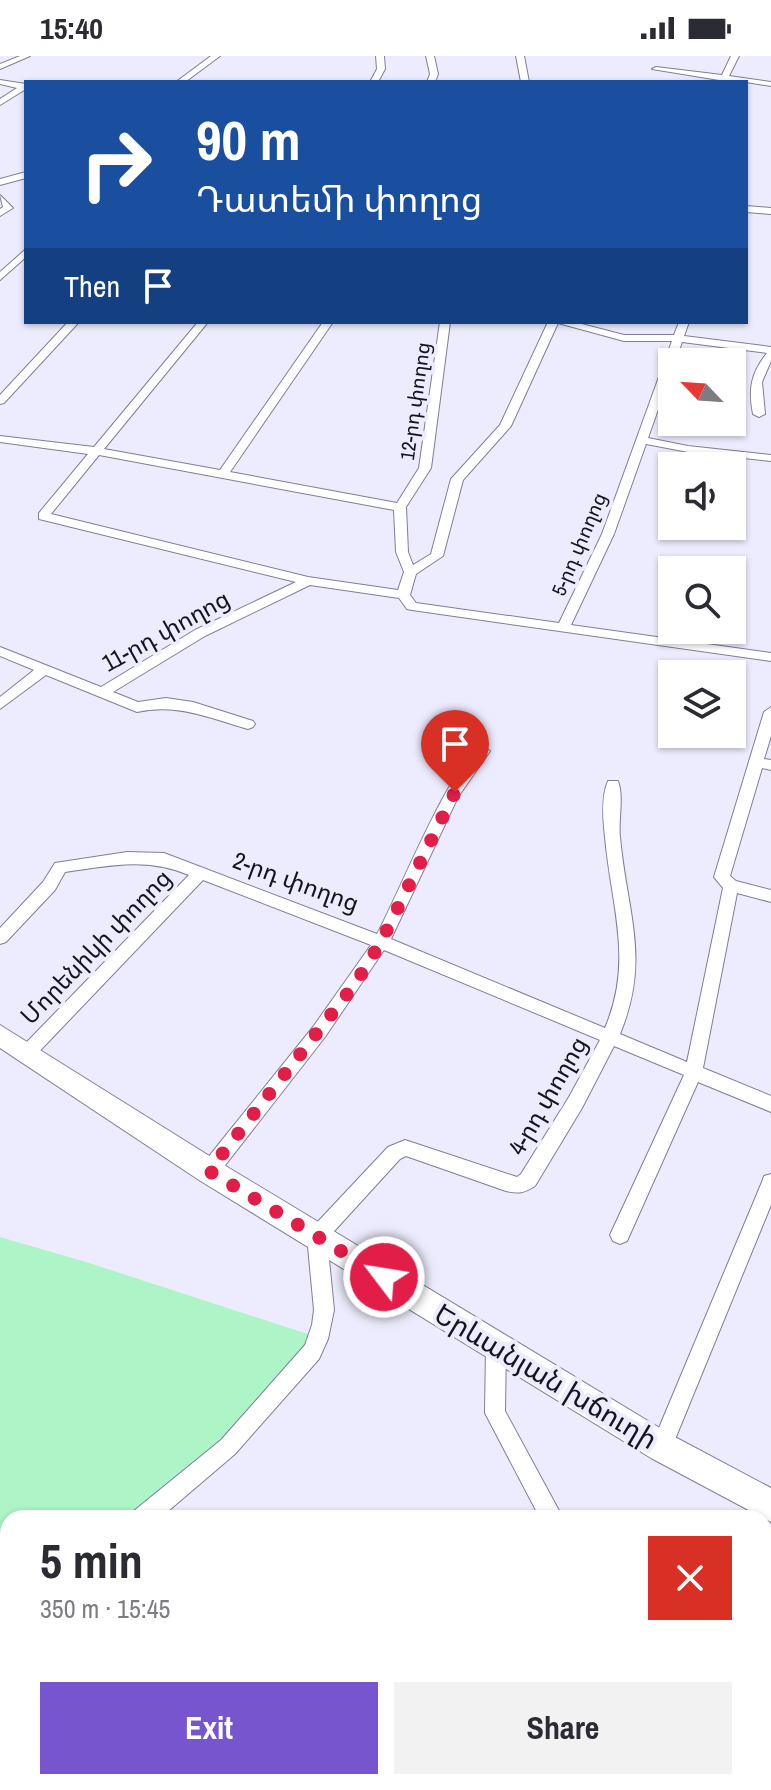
<!DOCTYPE html>
<html lang="en">
<head>
<meta charset="utf-8">
<style>
  :root { --surface:#fff; --page:#f2f2f3; --text:#2b2b33; --muted:#7c7c81; --accent:#7755cf }
  body { margin:0; font-family:"Archivo Narrow","Noto Sans Armenian",sans-serif; background:var(--page); color:var(--text); height:100vh; display:flex; flex-direction:column; font-size:30px; white-space:nowrap }
  * { box-sizing:border-box; margin:0 }
  p { font-size:26px; color:var(--muted) }
  .icon { flex:none; width:44px; height:44px; fill:none; stroke:currentColor; stroke-width:2; stroke-linecap:round; stroke-linejoin:round }
  .map { position:relative; flex:1; overflow:hidden }
  .drawer { position:absolute; left:0px; top:1454px; width:772px; height:280px; display:flex; flex-direction:column; background:var(--surface); border-radius:24px 24px 0 0; box-shadow:0 2px 6px #0004 }
  .drawer>* { flex:none }
  .top-card { position:absolute; left:24px; top:24px; width:724px; height:244px; border-radius:0px; box-shadow:0 2px 6px #0004; background:#1a4fa0; color:#fff; overflow:hidden }
  .needle { width:52px; rotate:295deg }
  .buttons { position:absolute; left:658px; top:292px; display:grid; gap:16px }
  .buttons a { display:grid; place-items:center; width:88px; height:88px; border-radius:0px; background:var(--surface); box-shadow:0 2px 6px #0004; font-size:40px }
  .pin { position:absolute; display:grid; place-items:center; width:68px; height:68px; color:#fff; margin:-82px -34px; border-radius:50% 50% 50% 0; rotate:-45deg; box-shadow:0 0 8px #0007 }
  .pin .icon { rotate:45deg }
  .me { position:absolute; width:88px; margin:-44px; rotate:301deg; stroke-linejoin:round; filter:drop-shadow(0 0 6px #0008) }
  .turn { display:flex; align-items:center; gap:28px; height:168px; padding:0 40px; font-size:36px }
  .turn .icon { width:104px; height:104px; stroke-width:2.5 }
  .turn b { display:block; font-size:56px; line-height:68px }
  .then { display:flex; align-items:center; height:76px; padding:0 40px; background:#0003; gap:16px; font-size:30px }
  .round { display:grid; place-items:center; flex:none; width:84px; height:84px; border-radius:0px; background:var(--page) }
  .head { display:flex; align-items:center; justify-content:space-between; height:136px; padding:0 40px }
  h1 { font-size:48px; font-weight:700; line-height:60px }
  .action { display:flex; gap:16px; margin-top:auto; padding:16px 40px }
  .action a { flex:1; height:92px; border-radius:0px; background:var(--accent); color:#fff; font-size:32px; font-weight:700; line-height:92px; text-align:center }
  .action a+a { background:var(--page); color:var(--text) }
  .status { display:flex; justify-content:space-between; align-items:center; height:56px; padding:0 40px; background:var(--surface); direction:ltr }
  .status svg { height:22px; fill:currentColor }
  .map>svg:first-child { display:block }
  .green { fill:#adf4c7 }
  .lines { fill:none; stroke-linecap:round; stroke-linejoin:round }
  .street-casing { stroke:#807d98; stroke-width:2 }
  .primary-casing { stroke:#807d98; stroke-width:2 }
  .street { fill:#fff; fill-rule:evenodd }
  .primary { fill:#fff; fill-rule:evenodd }
  .route { stroke:#e11d48; stroke-width:14; stroke-dasharray:0 25.2 }
  .labels { text-anchor:middle; stroke-width:8; stroke-linejoin:round; paint-order:stroke }
  .far-street-label { font-size:20px; fill:#15131e; stroke:#edecfe }
  .street-label { font-size:24px; fill:#15131e; stroke:#edecfe }
  .near-street-label { font-size:28px; fill:#15131e; stroke:#edecfe }
</style>
</head>
<body>
<div class="status"><b>15:40</b><svg viewBox="0 0 49 12"><path d="M0 12V9h3v3zM5 12V6h3v6zM10 12V3h3v9zM15 12V0h3v12zM26 1h20v11H26zM47 4h2v5h-2z"/></svg></div>
<div class="map">
<svg width="771" height="1734" viewBox="0 0 771 1734">
  <rect width="100%" height="100%" fill="#edecfe"/>
  <path class="green" d="M0 1181 86 1206 314 1280 217 1393 132 1462H8V1561L0 1567Z"/>
  <g class="lines">
    <defs>
      <path id="street" d="M20 0H30L0 13V8Z
        M211 0H220L185 26H176Z
        M376 0H384L385 13 378 26H370L377 13Z
        M426 0H434L438 18 435 26H427L430 18Z
        M516 0H524L529 26H521Z
        M731 0H739L729 20 771 26V30L746 26H718L719 24 652 13 656 11 722 19Z
        M0 24 26 28V33L0 49V43L17 32 0 28Z
        M26 116V122L0 129V123Z
        M0 139 13 152 0 160V153L3 151Z
        M746 150 771 152V158L746 156Z
        M26 193V201L0 224V216Z
        M68 266H79L4 347 0 348V339Z
        M198 266H208L104 393 220 414 323 266H333L230 416 397 447 419 412 440 266H450L431 412 406 451 408 496 413 509 431 498 451 423 500 369 548 266H574L624 279H674L679 266H689L684 280 771 291V305L762 326 765 358 759 361 753 358C748 333 751 317 767 297L682 286 675 306H672V314L648 382 688 390 771 399V405L688 396 646 388 614 478 571 569 771 597V605L412 554 407 553 399 542 310 529 205 580 113 636 138 646 166 642 193 646 253 665 255 668 253 671 248 673C210 662 177 647 137 656L46 619 0 653V641L34 614 0 600V591L101 631 195 574 296 526 39 463V457L88 398 0 386V380L94 391ZM558 267 624 285H672L602 478 559 567 416 547 410 539 416 518 443 500 463 424 511 370ZM99 399 394 454 396 496 404 516 398 534 308 521 51 458Z
        M771 651V680L764 703 771 704V714L762 712 730 820 736 825 771 834V846L737 837 703 1012 771 1040V1056L698 1026 627 1185 620 1188 613 1185 610 1179 684 1019 614 990 582 1052 535 1130C524 1137 519 1138 506 1135L406 1100 400 1103 327 1183 334 1254 328 1283 319 1303 235 1398 160 1462H132L135 1454 221 1384 305 1289 312 1269 314 1254 307 1180 310 1174 388 1091 405 1084 517 1121 521 1118 569 1041 600 984 384 894 325 981 216 1121 209 1123 202 1121 200 1115 202 1109 313 971 371 889 203 824 33 1002 27 1004 21 1002 18 997 21 992 189 819C144 801 111 810 65 816L55 834 6 886 0 888V872L43 826 55 807 127 796 164 797 377 878C397 843 452 702 483 690L490 695 458 741 391 883 605 972C634 904 611 850 605 781 603 764 601 741 608 725H618C624 741 618 764 620 781 627 857 651 903 620 978L687 1006 723 832 714 821 764 656Z
        M771 1118V1149L669 1398 662 1402 655 1398 651 1391 762 1126 764 1120Z
        M496 1280 503 1283 506 1290 505 1355 563 1462H540L485 1357 486 1290 489 1283Z
        M771 1553V1579L764 1581V1556Z
        M8 1563V1589L0 1592V1566Z
        M555 1726H586L583 1734H552Z
        M636 1726H660L663 1734H639Z"/>
      <path id="primary" d="M0 969 219 1106 673 1380 771 1432V1466L651 1402 199 1124 0 992Z"/>
    </defs>
    <use href="#street" class="street-casing"/>
    <use href="#primary" class="primary-casing"/>
    <use href="#street" class="street"/>
    <use href="#primary" class="primary"/>
  </g>
  <g class="lines">
    <path class="route" d="M384 1221 209 1115 355 928 381 886 455 736"/>
  </g>
  <g class="labels">
    <g class="far-street-label">
      <text transform="translate(415 345) rotate(-82)" y="7">12-րդ փողոց</text>
      <text transform="translate(579 488) rotate(-67)" y="7">5-րդ փողոց</text>
    </g>
    <g class="street-label">
      <text transform="translate(166 575) rotate(-29)" y="8">11-րդ փողոց</text>
      <text transform="translate(296 826) rotate(20)" y="8">2-րդ փողոց</text>
      <text transform="translate(96 891) rotate(-46)" y="8">Մորենիկի փողոց</text>
      <text transform="translate(548 1040) rotate(-60)" y="8">4-րդ փողոց</text>
    </g>
    <g class="near-street-label">
      <text transform="translate(546 1320) rotate(31)" y="10">Երևանյան խճուղի</text>
    </g>
  </g>
</svg>
<div class="buttons">
<a><svg class="needle" viewBox="-14 -14 28 28"><path d="M0-13l5 13h-10z" fill="#e53935"/><path d="M0 13l5-13h-10z" fill="#7c7c81"/></svg></a>
<a><svg class="icon" aria-label="sound" viewBox="0 0 24 24"><path d="M4 9h4l5-4v14l-5-4H4zM17 9q2 3 0 6"/></svg></a>
<a><svg class="icon" aria-label="search" viewBox="0 0 24 24"><circle cx="10" cy="10" r="6"/><path d="M15 15l6 6"/></svg></a>
<a><svg class="icon" aria-label="layers" viewBox="0 0 24 24"><path d="M12 4l9 5-9 5-9-5zM3 14l9 5 9-5"/></svg></a>
</div>
<div class="pin" style="left:455px;top:736px;background:#d93025"><svg class="icon" aria-label="arrive" viewBox="0 0 24 24"><path d="M6 21V4h12l-3 4 3 4H6"/></svg></div>
<svg class="me" style="left:384px;top:1221px" viewBox="-20 -20 40 40"><circle r="17" fill="#e11d48" stroke="#fff" stroke-width="3"/><path d="M0-11L8 9 0 5-8 9z" fill="#fff"/></svg>
<div class="top-card">
<div class="turn"><svg class="icon" aria-label="right" viewBox="0 0 24 24"><path d="M7 20v-9h11M14 6l5 5-5 5"/></svg><div><b>90 m</b>Դատեմի փողոց</div></div>
<div class="then">Then<svg class="icon" aria-label="arrive" viewBox="0 0 24 24"><path d="M6 21V4h12l-3 4 3 4H6"/></svg></div>
</div>
<section class="drawer">
<div class="head"><div><h1>5 min</h1><p>350 m · 15:45</p></div><a class="round" style="background:#d93025;color:#fff"><svg class="icon" aria-label="close" viewBox="0 0 24 24"><path d="M6 6l12 12M18 6L6 18"/></svg></a></div>
<div class="action"><a>Exit</a><a>Share</a></div>
</section>
</div>
</body>
</html>
